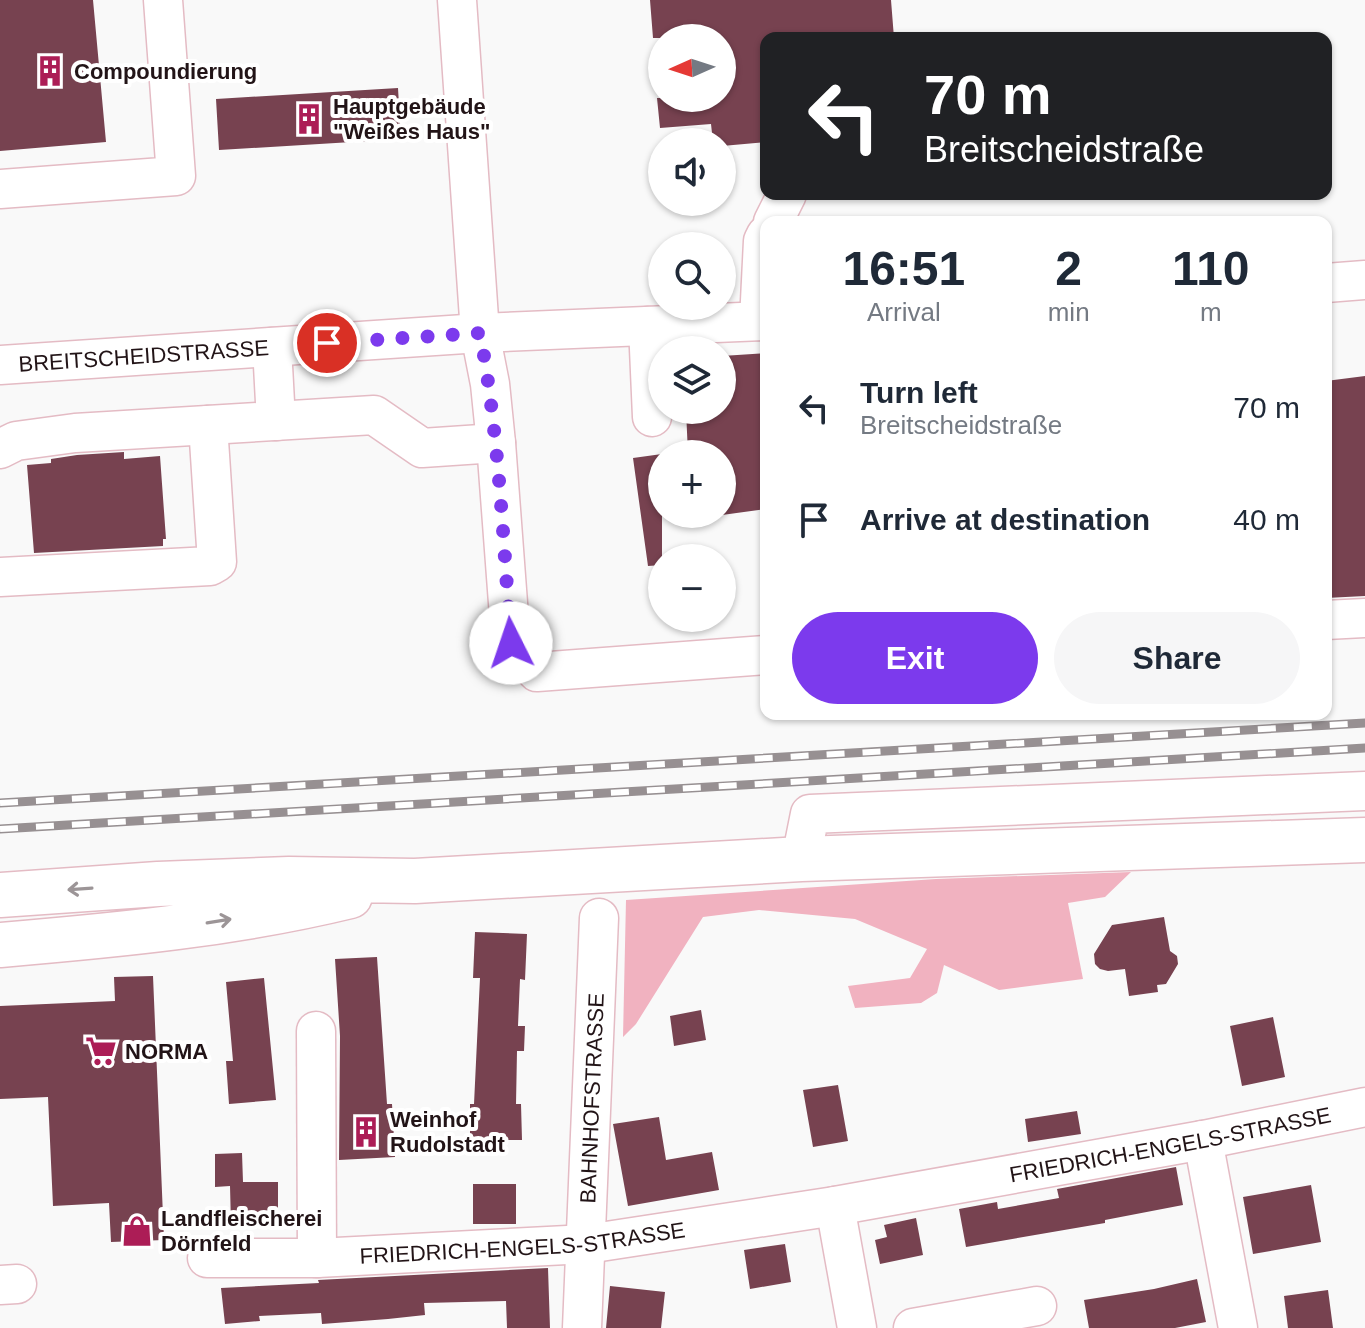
<!DOCTYPE html>
<html lang="en">
<head>
<meta charset="utf-8">
<style>
  :root { --surface:#fff; --page:#f6f6f7; --text:#1f2937; --muted:#747a83; --accent:#7c3aed }
  body { margin:0; font-family:Arial,sans-serif; background:var(--page); color:var(--text); height:100vh; display:flex; flex-direction:column; font-size:30px; white-space:nowrap }
  * { box-sizing:border-box; margin:0 }
  p { font-size:26px; color:var(--muted) }
  .icon { flex:none; width:44px; height:44px; fill:none; stroke:currentColor; stroke-width:2; stroke-linecap:round; stroke-linejoin:round }
  .map { position:relative; flex:1; overflow:hidden }
  .details { position:absolute; left:760px; top:216px; width:572px; height:504px; display:flex; flex-direction:column; background:var(--surface); border-radius:16px; box-shadow:0 2px 6px #0004 }
  .details>* { flex:none }
  .hud { position:absolute; left:760px; top:32px; width:572px; height:168px; border-radius:16px; box-shadow:0 2px 6px #0004; background:#202124; color:#fff; overflow:hidden }
  .needle { width:52px; rotate:267deg }
  .controls { position:absolute; left:648px; top:24px; display:grid; gap:16px }
  .controls a { display:grid; place-items:center; width:88px; height:88px; border-radius:50%; background:var(--surface); box-shadow:0 2px 6px #0004; font-size:40px }
  .pin { position:absolute; display:grid; place-items:center; width:68px; height:68px; color:#fff; margin:-34px; border:4px solid #fff; border-radius:50%; box-shadow:0 2px 8px #0007 }
  .me { position:absolute; width:88px; margin:-44px; rotate:356deg; stroke-linejoin:round; filter:drop-shadow(0 0 6px #0008) }
  .turn { display:flex; align-items:center; gap:28px; height:168px; padding:0 32px; font-size:36px }
  .turn .icon { width:104px; height:104px; stroke-width:2.5 }
  .turn b { display:block; font-size:56px; line-height:68px }
  .eta { display:flex; justify-content:space-evenly; align-items:center; height:136px; text-align:center }
  .eta b { font-size:48px; font-weight:600; line-height:56px }
  .button { display:flex; gap:16px; margin-top:auto; padding:16px 32px }
  .button a { flex:1; height:92px; border-radius:48px; background:var(--accent); color:#fff; font-size:32px; font-weight:600; line-height:92px; text-align:center }
  .button a+a { background:var(--page); color:var(--text) }
  ul { padding:0; list-style:none }
  li { display:flex; align-items:center; gap:24px; height:112px; padding:0 32px }
  li div { flex:1 }
  li b { display:block; font-size:30px }
  li em { font-style:normal }
  .map>svg:first-child { display:block }
  .forest { fill:#f1b2c0 }
  .building { fill:#774250 }
  .lines { fill:none; stroke-linecap:round; stroke-linejoin:round }
  .minor-casing { stroke:#e4bbc4; stroke-width:41 }
  .major-casing { stroke:#e4bbc4; stroke-width:47 }
  .minor { stroke:#fff; stroke-width:38 }
  .major { stroke:#fff; stroke-width:44 }
  .rail-casing { stroke:#979092; stroke-width:9 }
  .rail { stroke:#fff; stroke-width:6; stroke-dasharray:18; stroke-linecap:butt }
  .oneway { stroke:#9c9597 }
  .route { stroke:#7c3aed; stroke-width:14; stroke-dasharray:0 25.2 }
  .labels { text-anchor:middle; stroke-width:8; stroke-linejoin:round; paint-order:stroke }
  .poi-label { font-size:22px; font-weight:bold; fill:#221417; stroke:#fff; text-anchor:start }
  .street-label { font-size:22px; fill:#221417; stroke:#fff }
</style>
</head>
<body>
<div class="map">
<svg width="1365" height="1328" viewBox="0 0 1365 1328">
  <rect width="100%" height="100%" fill="#f9f9f9"/>
  <path class="forest" d="M1131 872 1105 897 1068 903 1083 979 999 990 944 965 937 993 921 1003 855 1008 848 986 910 978 927 949 855 919 759 910 703 917 636 1024 623 1037 626 900 936 879Z"/>
  <path class="building" d="M0 0H93L106 142 0 151Z
    M650 0H891L894 38H766V142L722 146V142H713L711 124 660 128 657 98H722V38H653Z
    M398 88 401 139 219 150 216 99Z
    M766 353V509L722 515V454H688L686 410H722V356Z
    M1365 376V596L1326 598V381Z
    M124 452V459L160 456 166 539H163V546L34 553 27 465 51 463V459L77 455Z
    M662 454V565L648 566 633 458Z
    M1164 917 1170 951 1177 956 1178 964 1166 984 1157 985 1158 992 1129 996 1125 969 1108 971 1100 969 1095 964 1094 954 1112 925Z
    M475 932 527 934 525 980 520 979 518 1026H525L524 1051H517L516 1104H521L522 1140H470V1104H474L480 978H473Z
    M377 957 387 1104H392L395 1157 339 1160 340 1036 335 959Z
    M153 976 164 1240 111 1242 109 1203 53 1206 48 1097 0 1099V1006L115 1001 114 977Z
    M264 978 276 1100 229 1104 226 1061H233L226 982Z
    M701 1010 706 1040 674 1046 670 1016Z
    M1273 1017 1285 1077 1242 1086 1230 1026Z
    M838 1085 848 1141 813 1147 803 1090Z
    M1077 1111 1081 1134 1028 1142 1025 1119Z
    M659 1117 666 1160 712 1152 719 1190 628 1206 613 1124Z
    M242 1153 243 1182H278V1224L231 1225 230 1186 215 1187V1154Z
    M1176 1167 1183 1205 1105 1220V1223L966 1247 959 1209 997 1202 998 1209 1059 1198 1057 1189Z
    M473 1184H516V1224H473Z
    M1311 1185 1321 1242 1253 1254 1243 1197Z
    M916 1218 923 1255 880 1264 875 1240 887 1237 884 1225Z
    M785 1244 791 1282 750 1289 744 1250Z
    M548 1268 550 1328H507L506 1301 424 1303 425 1315 388 1319 322 1324 321 1313 259 1316 260 1321 225 1324 221 1288 319 1283 318 1280Z
    M1197 1279 1206 1322 1175 1328H1089L1084 1300 1154 1289Z
    M610 1286 665 1292 661 1328H606Z
    M1328 1290 1333 1328H1288L1284 1296Z"/>
  <g class="lines">
    <defs>
      <g id="minor">
        <path d="M457 0 480 333 490 384 496 443 511 643 537 672 766 655"/>
        <path d="M0 189 176 176 163 0"/>
        <path d="M773 222 787 194"/>
        <path d="M1326 283 1365 280"/>
        <path d="M759 321 763 241 766 235"/>
        <path d="M648 326 652 417"/>
        <path d="M272 347 276 421"/>
        <path id="s1" d="M0 365 480 333 766 321"/>
        <path d="M0 449 16 441 75 433 374 415 422 448 496 443"/>
        <path d="M0 577 210 566 217 562 208 425"/>
        <path d="M1326 620 1365 618"/>
        <path d="M801 859 810 814 1365 791"/>
        <path d="M316 1031 317 1258"/>
        <path d="M1203 1140 1238 1328"/>
        <path d="M835 1206 857 1328"/>
        <path id="s2" d="M207 1258H317L587 1244 835 1206 1203 1140 1365 1107"/>
        <path d="M0 1285 17 1284"/>
        <path id="s3" d="M582 1328 599 918"/>
        <path d="M913 1328 1037 1306"/>
      </g>
      <path id="major" d="M0 895 158 884 289 879 415 881 801 859 1365 840
        M0 945C118 935 235 924 350 896"/>
    </defs>
    <use href="#minor" class="minor-casing"/>
    <use href="#major" class="major-casing"/>
    <use href="#minor" class="minor"/>
    <use href="#major" class="major"/>
    <defs>
      <path id="rail" d="M0 803 1365 723
        M0 829 1365 748"/>
    </defs>
    <use href="#rail" class="rail-casing"/>
    <use href="#rail" class="rail"/>
  </g>
  <defs><path id="oneway-shaft" d="M-6 0H5M1.5-3L5.5 0L1.5 3" fill="none" stroke-width="1.6" stroke-linecap="round" stroke-linejoin="round" transform="scale(2)"/></defs>
  <g class="oneway">
    <use href="#oneway-shaft" transform="translate(80 889) rotate(176)"/>
    <use href="#oneway-shaft" transform="translate(219 921) rotate(-9)"/>
  </g>
  <g class="lines">
    <path class="route" d="M327 343 480 333C499 435 503 539 511 643"/>
  </g>
  <defs>
    <symbol id="building-bare" viewBox="-9 -9 18 18"><path d="M-4-6H4V6H1V3H-1V6H-4ZM-2.5-4.3h1.7v1.8h-1.7ZM.8-4.3h1.7v1.8H.8ZM-2.5-1h1.7V.8h-1.7ZM.8-1h1.7V.8H.8Z" fill="#ac1d56" stroke="#fff" stroke-width="2.5" paint-order="stroke"/></symbol>
    <symbol id="supermarket-bare" viewBox="-9 -9 18 18"><path d="M-6-5.5h2.5l.6 2H6L4.5 2H-2.5L-4.4-4H-6ZM-1.5 3.2a1.3 1.3 0 1 0 .1 0ZM3 3.2a1.3 1.3 0 1 0 .1 0Z" fill="#ac1d56" stroke="#fff" stroke-width="2.5" paint-order="stroke"/></symbol>
    <symbol id="shop-bare" viewBox="-9 -9 18 18"><path d="M-5-2.5h2.3a2.7 3.5 0 0 1 5.4 0H5L5.5 6h-11ZM-1.5-2.5h3a1.5 2.3 0 0 0-3 0Z" fill="#ac1d56" stroke="#fff" stroke-width="2.5" paint-order="stroke"/></symbol>
  </defs>
  <g fill-rule="evenodd">
    <use href="#building-bare" x="28" y="49" width="44" height="44"/>
    <use href="#building-bare" x="287" y="97" width="44" height="44"/>
    <use href="#supermarket-bare" x="79" y="1029" width="44" height="44"/>
    <use href="#building-bare" x="344" y="1110" width="44" height="44"/>
    <use href="#shop-bare" x="115" y="1209" width="44" height="44"/>
  </g>
  <g class="labels">
    <g class="poi-label">
      <text x="74" y="79">Compoundierung</text>
      <text x="333" y="114">Hauptgebäude<tspan x="333" dy="25">"Weißes Haus"</tspan></text>
      <text x="125" y="1059">NORMA</text>
      <text x="390" y="1127">Weinhof<tspan x="390" dy="25">Rudolstadt</tspan></text>
      <text x="161" y="1226">Landfleischerei<tspan x="161" dy="25">Dörnfeld</tspan></text>
    </g>
    <g class="street-label">
      <text dy="8" stroke="none"><textPath href="#s1" startOffset="144">BREITSCHEIDSTRASSE</textPath></text>
      <text dy="8" stroke="none"><textPath href="#s3" startOffset="230">BAHNHOFSTRASSE</textPath></text>
      <text dy="8" stroke="none"><textPath href="#s2" startOffset="972">FRIEDRICH-ENGELS-STRASSE</textPath></text>
      <text dy="8" stroke="none"><textPath href="#s2" startOffset="316">FRIEDRICH-ENGELS-STRASSE</textPath></text>
    </g>
  </g>
</svg>
<div class="controls">
<a><svg class="needle" viewBox="-14 -14 28 28"><path d="M0-13l5 13h-10z" fill="#e53935"/><path d="M0 13l5-13h-10z" fill="#747a83"/></svg></a>
<a><svg class="icon" aria-label="sound" viewBox="0 0 24 24"><path d="M4 9h4l5-4v14l-5-4H4zM17 9q2 3 0 6"/></svg></a>
<a><svg class="icon" aria-label="search" viewBox="0 0 24 24"><circle cx="10" cy="10" r="6"/><path d="M15 15l6 6"/></svg></a>
<a><svg class="icon" aria-label="layers" viewBox="0 0 24 24"><path d="M12 4l9 5-9 5-9-5zM3 14l9 5 9-5"/></svg></a>
<a>+</a>
<a>−</a>
</div>
<div class="pin" style="left:327px;top:343px;background:#d93025"><svg class="icon" aria-label="arrive" viewBox="0 0 24 24"><path d="M6 21V4h12l-3 4 3 4H6"/></svg></div>
<svg class="me" style="left:511px;top:643px" viewBox="-20 -20 40 40"><circle r="19" fill="#fff"/><path d="M0-13L10 11 0 6-10 11z" fill="#7c3aed"/></svg>
<div class="hud">
<div class="turn"><svg class="icon" aria-label="left" viewBox="0 0 24 24"><path d="M17 20v-9H6M10 6l-5 5 5 5"/></svg><div><b>70 m</b>Breitscheidstraße</div></div>
</div>
<section class="details">
<div class="eta">
<div><b>16:51</b><p>Arrival</p></div>
<div><b>2</b><p>min</p></div>
<div><b>110</b><p>m</p></div>
</div>
<ul>
<li><svg class="icon" aria-label="left" viewBox="0 0 24 24"><path d="M17 20v-9H6M10 6l-5 5 5 5"/></svg><div><b>Turn left</b><p>Breitscheidstraße</p></div><em>70 m</em></li>
<li><svg class="icon" aria-label="arrive" viewBox="0 0 24 24"><path d="M6 21V4h12l-3 4 3 4H6"/></svg><div><b>Arrive at destination</b></div><em>40 m</em></li>
</ul>
<div class="button"><a>Exit</a><a>Share</a></div>
</section>
</div>
</body>
</html>
